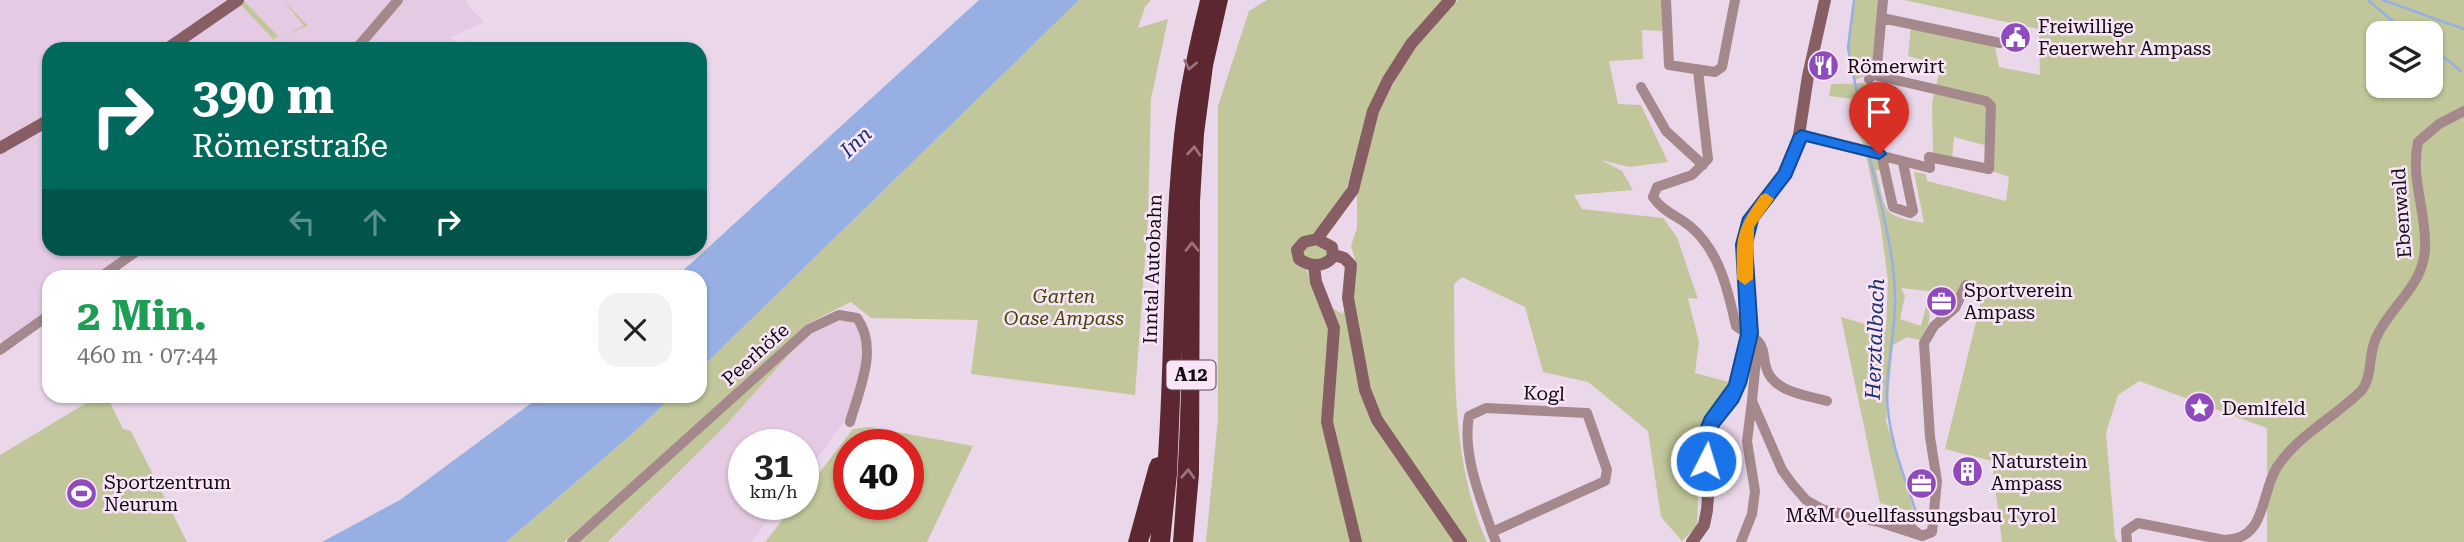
<!DOCTYPE html>
<html lang="de">
<head>
<meta charset="utf-8">
<style>
  :root { --surface:#fff; --page:#f2f2f2; --text:#222; --muted:#767676 }
  body { margin:0; font-family:"Roboto Serif",serif; background:var(--page); color:var(--text); height:100vh; display:flex; flex-direction:column; font-size:26px; white-space:nowrap }
  * { box-sizing:border-box; margin:0 }
  p { font-size:23px; color:var(--muted) }
  .icon { flex:none; width:38px; height:38px; fill:none; stroke:currentColor; stroke-width:2; stroke-linecap:round; stroke-linejoin:round }
  .map { position:relative; flex:1; overflow:hidden }
  .panel { position:absolute; left:42px; top:270px; width:665px; height:133px; display:flex; flex-direction:column; background:var(--surface); border-radius:21px; box-shadow:0 2px 5px #0004 }
  .panel>* { flex:none }
  .hud { position:absolute; left:42px; top:42px; width:665px; height:214px; border-radius:21px; box-shadow:0 2px 5px #0004; background:#00695c; color:#fff; overflow:hidden }
  .fabs { position:absolute; left:2366px; top:21px; display:grid; gap:14px }
  .fabs a { display:grid; place-items:center; width:77px; height:77px; border-radius:14px; background:var(--surface); box-shadow:0 2px 5px #0004; font-size:35px }
  .speed { position:absolute; left:728px; top:429px; display:flex; gap:14px; font-size:35px; font-weight:700; text-align:center }
  .speed>* { display:grid; place-content:center; width:91px; height:91px; border-radius:50%; background:var(--surface); box-shadow:0 2px 5px #0004; line-height:1 }
  .speed small { font-size:18px; font-weight:400 }
  .speed .limit { border:10px solid #d22; background:#fff; color:#111 }
  .pin { position:absolute; display:grid; place-items:center; width:60px; height:60px; color:#fff; margin:-72px -30px; border-radius:50% 50% 50% 0; rotate:-45deg; box-shadow:0 0 7px #0007 }
  .pin .icon { rotate:45deg }
  .me { position:absolute; width:77px; margin:-38px; rotate:5deg; stroke-linejoin:round; filter:drop-shadow(0 0 5px #0008) }
  .turn { display:flex; align-items:center; gap:24px; height:147px; padding:0 35px; font-size:32px }
  .turn .icon { width:91px; height:91px; stroke-width:2.5 }
  .turn b { display:block; font-size:49px; line-height:60px }
  .lanes { display:flex; align-items:center; height:66px; padding:0 35px; background:#0003; justify-content:center; gap:35px; direction:ltr }
  .lanes .off { opacity:.35 }
  .round { display:grid; place-items:center; flex:none; width:74px; height:74px; border-radius:21px; background:var(--page) }
  .summary { display:flex; align-items:center; justify-content:space-between; height:119px; padding:0 35px }
  h1 { font-size:42px; font-weight:700; line-height:52px; color:#1e9e55 }
  .map>svg:first-child { display:block }
  .built { fill:#e4cae3 }
  .green { fill:#c1c79a; fill-rule:evenodd }
  .water { fill:#97afe2 }
  .lines { fill:none; stroke-linecap:round; stroke-linejoin:round }
  .stream { stroke:#97afe2; stroke-width:2.5 }
  .street { stroke:#a4888b; stroke-width:10 }
  .secondary { stroke:#865e63; stroke-width:12 }
  .highway { fill:#5c2730; fill-rule:evenodd }
  .oneway { stroke:#9b7380 }
  .route { fill:#1a73e8; stroke:#114b97; stroke-width:2 }
  .slow { fill:#f59e0b }
  .labels { text-anchor:middle; stroke-width:5; stroke-linejoin:round; paint-order:stroke }
  .shield { fill:#f9e4f8; stroke:#574d57; stroke-width:2 }
  .shield-label { font-size:18px; font-weight:bold; fill:#120c12 }
  .poi-label { font-size:19px; fill:#120c12; stroke:#f9e4f8; text-anchor:start }
  .street-label { font-size:19px; fill:#120c12; stroke:#f9e4f8 }
  .park-label { font-size:19px; font-style:italic; fill:#414600; stroke:#f9e4f8 }
  .water-label { font-size:21px; font-style:italic; fill:#1a336e; stroke:#f9e4f8 }
</style>
</head>
<body>
<div class="map">
<svg width="2464" height="542" viewBox="0 0 2464 542">
  <rect width="100%" height="100%" fill="#ebd7ea"/>
  <path class="built" d="M0 0H468L465 2 484 22 451 37 461 49H49V248L135 249 96 276H49V311L4 343 0 340Z
    M846 320 857 324 862 334 861 370 849 415 803 477V444H744V504H781L751 542H610L724 427 803 339 819 326Z"/>
  <path class="green" d="M243 0 279 37 304 26 283 0 308 26 273 39 240 4Z
    M1079 0H1151L1145 7 1138 28 1168 19 1151 99 1148 219 1135 395 971 374 978 320 871 318 851 302 807 324 692 430 564 542H506L632 434 673 396H700V369Z
    M1267 0H1450C1421 32 1392 71 1373 111 1355 150 1351 197 1322 230L1333 257 1304 263 1317 300 1343 314 1357 266 1351 246 1357 228V196L1378 114 1406 59 1458 0H1664L1662 31 1642 30 1643 59 1609 61 1618 104 1641 105 1668 162 1629 167 1601 160 1622 171 1633 190 1574 195 1582 209 1663 218 1677 237 1698 299 1688 298 1699 342 1695 373 1729 382 1700 429 1697 526 1682 541 1661 517 1648 431 1588 382 1543 372 1525 307 1462 277 1454 284C1455 370 1451 463 1487 542H1206L1218 418V106L1249 11Z
    M1854 0H1880L1871 73 1855 80 1848 48Z
    M1904 0H2464V542H2267V428L2139 381 2118 395 2106 433 2115 538 2118 542H2002L1992 461 1945 449 1982 297 1901 288 1905 296 1900 319 1921 326 1927 302C1932 317 1929 328 1920 340L1907 337 1893 345 1886 421 1914 512 1880 503 1841 317 1886 330 1888 281 1881 227 1864 145 1851 120 1852 99 1829 96 1831 84 1877 83 1879 129 1872 130 1871 152 1879 157 1881 170H1876C1887 212 1879 215 1924 223L1914 172 1926 174 1927 181 2006 201 2009 177 1992 171V147L1954 137 1952 159 1933 155 1932 103 1941 65 1908 56 1911 26 1995 47 1999 67 2040 75 2039 29ZM2378 33H2431V86H2378Z
    M803 339 724 427 608 542H577Z
    M98 396H107L123 429 131 431 187 542H0V455Z
    M870 427 973 446 927 542H765L795 504H803V494L853 429ZM849 444H908V504H849Z"/>
  <path class="water" d="M979 0H1079L700 369V276H677Z
    M541 396H673L632 434 506 542H322L400 500Z"/>
  <g class="lines">
    <path class="stream" d="M1854 0 1848 48 1868 148
      M2368 0 2407 33
      M2383 0 2464 29
      M2431 47 2461 71
      M1869 155C1880 201 1894 249 1895 297 1896 329 1887 361 1887 393 1887 434 1903 473 1916 512"/>
    <path class="street" d="M1666 0 1669 65 1715 72 1722 67 1735 0
      M1882 18 2000 43
      M356 49 398 0
      M1698 71 1708 159 1692 175 1657 187 1653 197C1663 212 1678 216 1691 227 1720 252 1728 291 1736 326L1755 339 1757 349 1752 401 1782 470 1793 485 1806 500 1824 510 1879 522 1922 536
      M1869 79 1877 66 1883 0
      M1641 87 1666 131 1703 165
      M1801 135 1930 168 1929 157 1989 169 1991 106 1986 101 1874 75
      M1882 158 1893 207 1910 213 1913 211 1903 163
      M102 276 141 248
      M1758 341C1765 349 1763 357 1766 367 1772 392 1806 395 1827 401
      M0 350 49 315
      M1486 408 1587 413 1607 470 1605 481 1492 532C1480 497 1462 453 1469 416Z
      M1879 522 1897 516 1920 535
      M1492 532 1496 542
      M1922 536 1932 532 1937 481 1930 437 1924 343 1934 326 1955 308 1966 285
      M572 542 809 329 839 315 857 318C879 348 859 390 850 422
      M1741 542 1752 514 1755 491 1747 441 1752 401
      M2127 542 2126 531 2138 523 2224 540C2267 540 2260 494 2277 467 2298 435 2335 417 2362 390 2373 374 2368 355 2376 338 2390 306 2423 287 2425 249 2427 212 2410 180 2418 142L2439 124 2464 111"/>
    <path class="secondary" d="M167 49 238 0
      M0 148 49 120
      M1317 239 1353 190 1373 111 1388 80 1411 44 1450 0
      M1317 239 1332 247 1333 257C1323 268 1311 267 1299 259L1297 250 1304 242Z
      M1334 255 1344 258 1351 265 1348 298 1365 390 1377 420 1461 542
      M1314 266 1316 282 1334 328 1327 422 1356 542
      M1692 542 1704 525 1707 510 1709 482 1704 441 1712 422 1732 398 1738 384 1749 334 1744 260 1747 226 1780 182 1797 148 1808 76 1825 0"/>
    <path class="highway" d="M1200 0H1228L1213 66 1204 134 1200 201 1199 474 1193 542H1173C1178 478 1181 414 1182 350L1177 474 1170 542H1150L1151 533 1148 542H1128L1149 465 1152 459 1158 457C1165 350 1163 243 1174 136 1179 90 1189 45 1200 0Z"/>
  </g>
  <defs><path id="oneway-chevron" d="M-2-3.5L2.5 0L-2 3.5" fill="none" stroke-width="1.6" stroke-linecap="round" stroke-linejoin="round" transform="scale(1.75)"/></defs>
  <g class="oneway">
    <use href="#oneway-chevron" transform="translate(1190 65) rotate(101)"/>
    <use href="#oneway-chevron" transform="translate(1194 151) rotate(-85)"/>
    <use href="#oneway-chevron" transform="translate(1192 247) rotate(-90)"/>
    <use href="#oneway-chevron" transform="translate(1188 474) rotate(-87)"/>
  </g>
  <path class="route" d="M1801 130 1884 151 1886 154 1879 159 1806 141 1791 177 1758 220 1752 244 1758 334 1746 384 1738 402 1719 426 1713 441 1715 461 1706 469 1697 461 1695 441 1705 417 1729 384 1741 334 1736 244 1743 218 1779 171 1794 135Z"/>
  <path class="slow" d="M1766 193 1774 199 1754 227 1753 279 1745 285 1737 279C1736 236 1736 230 1761 195Z"/>
  <defs>
    <symbol id="civic-disc" viewBox="-11 -11 22 22"><circle r="9.5" fill="#8f4abd" stroke="#f9e4f8"/><path d="M-.6-6.5H3V-4.5H.6V-3L4-1V1h2V6H-6V1h2V-1L-.6-3ZM-1.2 2.5V6h2.4V2.5Z" fill="#fff"/></symbol>
    <symbol id="restaurant-disc" viewBox="-11 -11 22 22"><circle r="9.5" fill="#8f4abd" stroke="#f9e4f8"/><path d="M-5-6h1v4h1v-4h1v4h1v-4h1v5L-1.5 .5V6h-2V.5L-5-1ZM5-6V6H3V1.5H1.5Q1.5-4 5-6Z" fill="#fff"/></symbol>
    <symbol id="office-disc" viewBox="-11 -11 22 22"><circle r="9.5" fill="#8f4abd" stroke="#f9e4f8"/><path d="M-6-3h4V-5.5h4V-3h4V5H-6ZM-1-4.5V-3h2v-1.5ZM-6 0V1H6V0Z" fill="#fff"/></symbol>
    <symbol id="sight-disc" viewBox="-11 -11 22 22"><circle r="9.5" fill="#8f4abd" stroke="#f9e4f8"/><path d="M0-6L1.8-2.2L6-1.7L2.9 1.2L3.7 5.4L0 3.3L-3.7 5.4L-2.9 1.2L-6-1.7L-1.8-2.2Z" fill="#fff"/></symbol>
    <symbol id="building-disc" viewBox="-11 -11 22 22"><circle r="9.5" fill="#8f4abd" stroke="#f9e4f8"/><path d="M-4-6H4V6H1V3H-1V6H-4ZM-2.5-4.3h1.7v1.8h-1.7ZM.8-4.3h1.7v1.8H.8ZM-2.5-1h1.7V.8h-1.7ZM.8-1h1.7V.8H.8Z" fill="#fff"/></symbol>
    <symbol id="stadium-disc" viewBox="-11 -11 22 22"><circle r="9.5" fill="#8f4abd" stroke="#f9e4f8"/><path d="M0-5a6.5 5 0 1 0 0 10a6.5 5 0 1 0 0-10ZM-3.5-1.8h7v3.6h-7Z" fill="#fff"/></symbol>
  </defs>
  <g fill-rule="evenodd">
    <use href="#civic-disc" x="1998" y="20" width="35" height="35"/>
    <use href="#restaurant-disc" x="1806" y="48" width="35" height="35"/>
    <use href="#office-disc" x="1924" y="284" width="35" height="35"/>
    <use href="#sight-disc" x="2182" y="390" width="35" height="35"/>
    <use href="#building-disc" x="1950" y="454" width="35" height="35"/>
    <use href="#office-disc" x="1904" y="466" width="35" height="35"/>
    <use href="#stadium-disc" x="64" y="476" width="35" height="35"/>
  </g>
  <g class="labels">
    <rect class="shield" x="1166.5" y="360.5" width="49" height="29" rx="5"/>
    <g class="shield-label">
      <text x="1191" y="381">A12</text>
    </g>
    <g class="poi-label">
      <text x="2038" y="33">Freiwillige<tspan x="2038" dy="22">Feuerwehr Ampass</tspan></text>
      <text x="1847" y="73">Römerwirt</text>
      <text x="1964" y="297">Sportverein<tspan x="1964" dy="22">Ampass</tspan></text>
      <text x="2222" y="415">Demlfeld</text>
      <text x="1991" y="468">Naturstein<tspan x="1991" dy="22">Ampass</tspan></text>
      <text x="104" y="489">Sportzentrum<tspan x="104" dy="22">Neurum</tspan></text>
      <text x="1921" y="522" text-anchor="middle">M&amp;M Quellfassungsbau Tyrol</text>
    </g>
    <g class="street-label">
      <text transform="translate(2401 213) rotate(-94)" y="7">Ebenwald</text>
      <text transform="translate(1152 269) rotate(-88)" y="7">Inntal Autobahn</text>
      <text transform="translate(755 354) rotate(-42)" y="7">Peerhöfe</text>
      <text transform="translate(1544 393) rotate(2)" y="7">Kogl</text>
    </g>
    <g class="park-label">
      <text x="1064" y="303">Garten<tspan x="1064" dy="22">Oase Ampass</tspan></text>
    </g>
    <g class="water-label">
      <text transform="translate(856 142) rotate(-43)" y="7">Inn</text>
      <text transform="translate(1875 339) rotate(-88)" y="7">Herztalbach</text>
    </g>
  </g>
</svg>
<div class="fabs">
<a><svg class="icon" aria-label="layers" viewBox="0 0 24 24"><path d="M12 4l9 5-9 5-9-5zM3 14l9 5 9-5"/></svg></a>
</div>
<div class="speed"><div>31<small>km/h</small></div><div class="limit">40</div></div>
<div class="pin" style="left:1879px;top:154px;background:#d93025"><svg class="icon" aria-label="arrive" viewBox="0 0 24 24"><path d="M6 21V4h12l-3 4 3 4H6"/></svg></div>
<svg class="me" style="left:1706px;top:461px" viewBox="-20 -20 40 40"><circle r="17" fill="#1a73e8" stroke="#fff" stroke-width="3"/><path d="M0-11L8 9 0 5-8 9z" fill="#fff"/></svg>
<div class="hud">
<div class="turn"><svg class="icon" aria-label="right" viewBox="0 0 24 24"><path d="M7 20v-9h11M14 6l5 5-5 5"/></svg><div><b>390 m</b>Römerstraße</div></div>
<div class="lanes"><svg class="icon off" aria-label="left" viewBox="0 0 24 24"><path d="M17 20v-9H6M10 6l-5 5 5 5"/></svg><svg class="icon off" aria-label="ahead" viewBox="0 0 24 24"><path d="M12 20V5M6 11l6-6 6 6"/></svg><svg class="icon" aria-label="right" viewBox="0 0 24 24"><path d="M7 20v-9h11M14 6l5 5-5 5"/></svg></div>
</div>
<section class="panel">
<div class="summary"><div><h1>2 Min.</h1><p>460 m · 07:44</p></div><a class="round"><svg class="icon" aria-label="close" viewBox="0 0 24 24"><path d="M6 6l12 12M18 6L6 18"/></svg></a></div>
</section>
</div>
</body>
</html>
